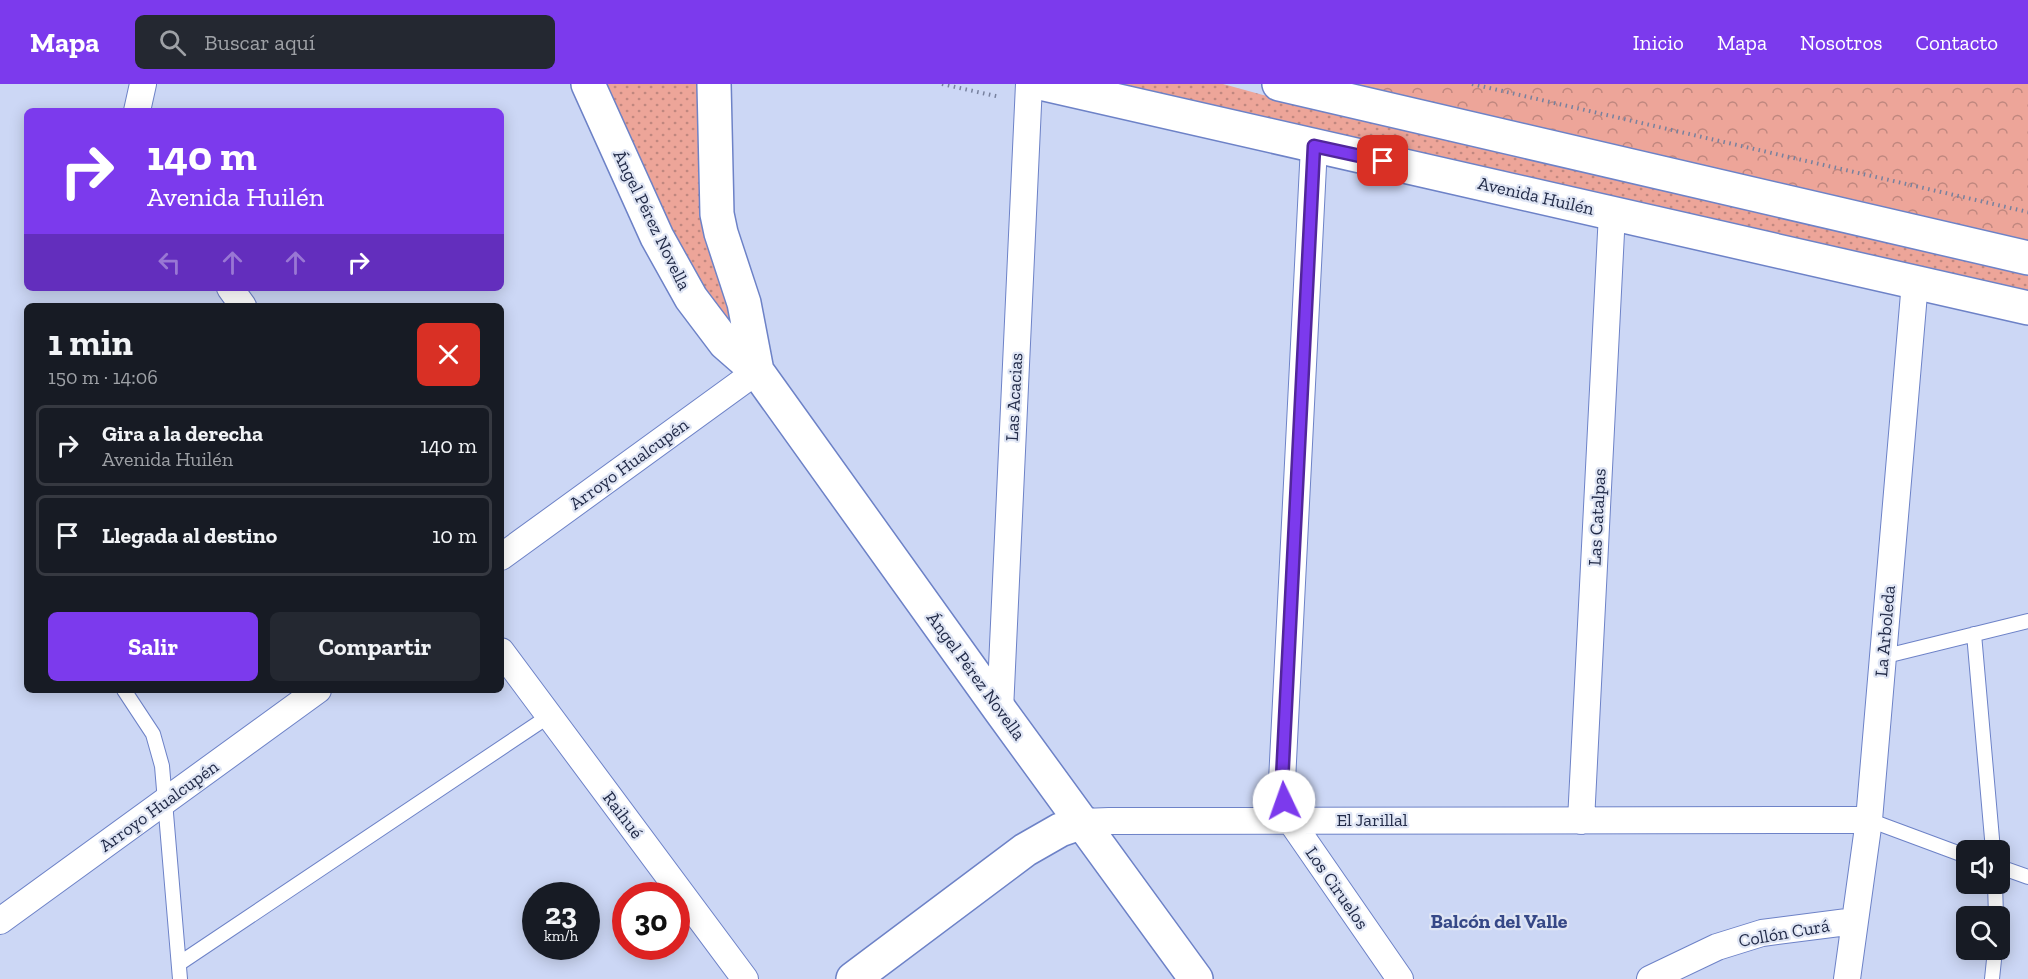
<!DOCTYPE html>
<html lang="es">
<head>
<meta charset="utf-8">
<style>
  :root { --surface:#171b24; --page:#242831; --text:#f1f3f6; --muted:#9ea1a6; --line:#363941; --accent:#7c3aed }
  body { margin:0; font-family:"Zilla Slab",serif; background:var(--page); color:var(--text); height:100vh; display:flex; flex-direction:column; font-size:22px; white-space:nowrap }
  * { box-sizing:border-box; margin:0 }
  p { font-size:20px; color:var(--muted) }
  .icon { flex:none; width:33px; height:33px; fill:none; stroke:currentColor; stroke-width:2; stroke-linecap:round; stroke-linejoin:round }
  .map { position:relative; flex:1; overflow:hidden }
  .side { position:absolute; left:24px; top:219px; width:480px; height:390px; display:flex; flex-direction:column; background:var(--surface); border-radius:9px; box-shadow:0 3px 15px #0003 }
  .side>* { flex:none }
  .banner { position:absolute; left:24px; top:24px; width:480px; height:183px; border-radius:9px; box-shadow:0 3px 15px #0003; background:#7c3aed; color:#fff; overflow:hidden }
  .tools { position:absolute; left:1956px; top:756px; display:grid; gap:12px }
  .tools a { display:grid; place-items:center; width:54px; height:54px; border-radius:9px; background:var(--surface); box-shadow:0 3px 15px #0003; font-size:30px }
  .speed { position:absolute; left:522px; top:798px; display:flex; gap:12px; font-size:30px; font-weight:700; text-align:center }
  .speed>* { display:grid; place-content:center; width:78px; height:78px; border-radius:50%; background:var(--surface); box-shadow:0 3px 15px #0003; line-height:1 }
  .speed small { font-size:15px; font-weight:400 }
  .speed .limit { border:9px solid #d22; background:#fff; color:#111 }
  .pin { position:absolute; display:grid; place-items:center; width:51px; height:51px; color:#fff; margin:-26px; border-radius:12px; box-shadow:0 3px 9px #0006 }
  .me { position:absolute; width:66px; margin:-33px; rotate:357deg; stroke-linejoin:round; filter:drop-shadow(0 0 4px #0008) }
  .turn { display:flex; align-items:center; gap:21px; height:126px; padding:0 24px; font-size:27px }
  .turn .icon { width:78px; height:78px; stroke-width:2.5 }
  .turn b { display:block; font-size:42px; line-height:51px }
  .lanes { display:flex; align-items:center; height:57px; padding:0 24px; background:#0003; justify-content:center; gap:30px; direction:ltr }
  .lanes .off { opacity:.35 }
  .round { display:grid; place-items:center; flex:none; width:63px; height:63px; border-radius:9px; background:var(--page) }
  .headline { display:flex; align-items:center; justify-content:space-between; height:102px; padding:0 24px }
  h1 { font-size:36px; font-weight:700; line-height:45px }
  .action { display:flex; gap:12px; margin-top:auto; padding:12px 24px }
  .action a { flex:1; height:69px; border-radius:9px; background:var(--accent); color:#fff; font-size:24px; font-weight:700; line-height:69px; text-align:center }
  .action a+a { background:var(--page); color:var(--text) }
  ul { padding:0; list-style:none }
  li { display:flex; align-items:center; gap:18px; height:81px; margin:0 12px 9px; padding:0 12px; border:3px solid var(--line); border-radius:9px }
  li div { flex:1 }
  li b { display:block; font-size:22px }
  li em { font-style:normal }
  header { display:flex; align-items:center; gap:36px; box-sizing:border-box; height:84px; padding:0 30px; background:var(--accent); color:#fff }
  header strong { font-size:28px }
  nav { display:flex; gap:33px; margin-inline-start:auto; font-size:21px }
  .search { width:420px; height:54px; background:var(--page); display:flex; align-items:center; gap:15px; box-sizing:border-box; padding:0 21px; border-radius:9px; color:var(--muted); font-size:22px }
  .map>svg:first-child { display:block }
  .grass { fill:url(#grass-dots) }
  .park { fill:url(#park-crowns) }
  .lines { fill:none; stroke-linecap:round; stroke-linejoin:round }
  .lane-casing { stroke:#6d82c7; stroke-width:16 }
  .street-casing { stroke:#6d82c7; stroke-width:28 }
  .secondary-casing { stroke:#6d82c7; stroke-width:36 }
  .path { stroke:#77819e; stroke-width:4; stroke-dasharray:1.5 4.5; stroke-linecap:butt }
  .lane { stroke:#fff; stroke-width:14 }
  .street { stroke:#fff; stroke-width:26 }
  .secondary { stroke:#fff; stroke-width:33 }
  .route-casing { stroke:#51269a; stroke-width:15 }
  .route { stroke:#7c3aed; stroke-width:10 }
  .labels { text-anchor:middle; stroke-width:4.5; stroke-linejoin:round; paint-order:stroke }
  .street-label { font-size:18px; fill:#222b48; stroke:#dfe5f4 }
  .neighbourhood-label { font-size:20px; font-weight:bold; fill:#364887; stroke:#dfe5f4 }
</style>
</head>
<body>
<header>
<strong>Mapa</strong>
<div class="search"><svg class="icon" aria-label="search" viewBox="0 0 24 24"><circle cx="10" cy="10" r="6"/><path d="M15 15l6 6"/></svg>Buscar aquí</div>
<nav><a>Inicio</a><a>Mapa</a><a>Nosotros</a><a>Contacto</a></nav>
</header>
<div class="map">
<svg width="2028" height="895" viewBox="0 0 2028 895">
  <defs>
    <pattern id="grass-dots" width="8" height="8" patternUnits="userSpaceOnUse" patternTransform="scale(1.5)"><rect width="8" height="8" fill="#eda599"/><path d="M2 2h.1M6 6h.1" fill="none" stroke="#c0877f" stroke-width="1.8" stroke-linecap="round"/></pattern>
    <pattern id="park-crowns" width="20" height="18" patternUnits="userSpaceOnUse" patternTransform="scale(1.5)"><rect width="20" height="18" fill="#eda599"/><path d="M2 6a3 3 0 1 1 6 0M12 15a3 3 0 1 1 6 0" fill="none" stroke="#c0877f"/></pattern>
  </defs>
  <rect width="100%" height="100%" fill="#ccd7f5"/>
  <path class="grass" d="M601 0H700L733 233 732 239 729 240 705 215Z
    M1118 0H1223L1263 11 2028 188V207Z"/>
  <path class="park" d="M1355 0H2028V157Z"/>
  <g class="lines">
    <defs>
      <path id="lane" d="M1974 550 1993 766
        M1882 573 2028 537
        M124 606 153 650 162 682 180 895
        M1869 736 1966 772
        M2000 783 2028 793
        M1995 800 1996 832
        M180 879 549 632
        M1992 895 1995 866"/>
      <path id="street" d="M137 27 143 0
        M1314 62 1282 697 1284 717 1290 736 1400 895
        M230 204 243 222
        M501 473 757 287
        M501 567 745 895
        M1000 626 1029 0
        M1581 737 1612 129
        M1083 738 1109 737 1869 736
        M0 837 318 606
        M1650 895 1717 863 1762 849 1855 837
        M1847 895 1869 736 1915 198"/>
      <path id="secondary" d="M588 0 657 153 691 214 725 259 757 287 1000 626 1196 895
        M714 0 717 130 721 149 744 219 757 287
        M1044 0 2028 224
        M1279 0 2028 174
        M853 895 1025 766 1060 746 1083 738"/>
    </defs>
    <use href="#lane" class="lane-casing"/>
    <use href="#street" class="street-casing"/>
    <use href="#secondary" class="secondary-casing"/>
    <path class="path" d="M942 0 1000 13
      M1472 0 2028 128"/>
    <use href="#lane" class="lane"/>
    <use href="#street" class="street"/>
    <use href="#secondary" class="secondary"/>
  </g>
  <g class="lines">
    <defs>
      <path id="route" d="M1284 717 1282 697 1314 62 1383 77"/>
    </defs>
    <use href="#route" class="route-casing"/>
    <use href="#route" class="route"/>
  </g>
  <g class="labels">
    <g class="street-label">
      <text transform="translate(1536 112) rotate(13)" y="6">Avenida Huilén</text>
      <text transform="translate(652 136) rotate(64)" y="6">Ángel Pérez Novella</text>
      <text transform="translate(1014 313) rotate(-87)" y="6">Las Acacias</text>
      <text transform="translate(629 380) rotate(-36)" y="6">Arroyo Hualcupén</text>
      <text transform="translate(1597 433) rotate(-87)" y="6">Las Catalpas</text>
      <text transform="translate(1885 547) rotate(-85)" y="6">La Arboleda</text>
      <text transform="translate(976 592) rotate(54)" y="6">Ángel Pérez Novella</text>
      <text transform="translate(159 722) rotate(-36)" y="6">Arroyo Hualcupén</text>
      <text transform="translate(623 731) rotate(53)" y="6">Raihué</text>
      <text x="1372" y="742">El Jarillal</text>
      <text transform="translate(1337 804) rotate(55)" y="6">Los Ciruelos</text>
      <text transform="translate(1784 849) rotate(-10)" y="6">Collón Curá</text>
    </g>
    <g class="neighbourhood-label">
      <text x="1499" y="844">Balcón del Valle</text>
    </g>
  </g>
</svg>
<div class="tools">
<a><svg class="icon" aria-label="sound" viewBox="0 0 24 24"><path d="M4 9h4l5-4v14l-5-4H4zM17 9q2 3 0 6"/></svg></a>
<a><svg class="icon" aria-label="search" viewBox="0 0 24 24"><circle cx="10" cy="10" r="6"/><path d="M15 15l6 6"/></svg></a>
</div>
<div class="speed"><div>23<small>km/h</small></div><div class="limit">30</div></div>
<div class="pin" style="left:1383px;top:77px;background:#d93025"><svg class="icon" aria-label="arrive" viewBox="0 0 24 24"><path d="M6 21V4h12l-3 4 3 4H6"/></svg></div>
<svg class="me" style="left:1284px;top:717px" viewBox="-20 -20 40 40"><circle r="19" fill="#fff"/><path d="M0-13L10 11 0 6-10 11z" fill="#7c3aed"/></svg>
<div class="banner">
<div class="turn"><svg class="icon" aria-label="right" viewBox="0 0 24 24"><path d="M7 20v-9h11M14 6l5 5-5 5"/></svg><div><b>140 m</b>Avenida Huilén</div></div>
<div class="lanes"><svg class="icon off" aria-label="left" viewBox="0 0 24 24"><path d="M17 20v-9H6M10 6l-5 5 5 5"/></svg><svg class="icon off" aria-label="ahead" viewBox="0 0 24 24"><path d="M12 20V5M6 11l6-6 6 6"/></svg><svg class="icon off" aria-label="ahead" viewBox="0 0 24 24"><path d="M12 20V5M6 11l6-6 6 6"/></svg><svg class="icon" aria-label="right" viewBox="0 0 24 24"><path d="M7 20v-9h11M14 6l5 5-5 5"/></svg></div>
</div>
<section class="side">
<div class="headline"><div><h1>1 min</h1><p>150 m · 14:06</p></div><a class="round" style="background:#d93025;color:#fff"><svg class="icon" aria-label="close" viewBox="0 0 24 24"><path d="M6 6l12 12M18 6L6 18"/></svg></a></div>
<ul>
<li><svg class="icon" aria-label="right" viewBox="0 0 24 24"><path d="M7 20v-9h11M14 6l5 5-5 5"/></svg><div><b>Gira a la derecha</b><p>Avenida Huilén</p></div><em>140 m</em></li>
<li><svg class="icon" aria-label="arrive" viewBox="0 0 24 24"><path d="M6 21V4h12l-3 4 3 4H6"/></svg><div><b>Llegada al destino</b></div><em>10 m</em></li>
</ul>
<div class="action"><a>Salir</a><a>Compartir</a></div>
</section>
</div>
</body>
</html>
